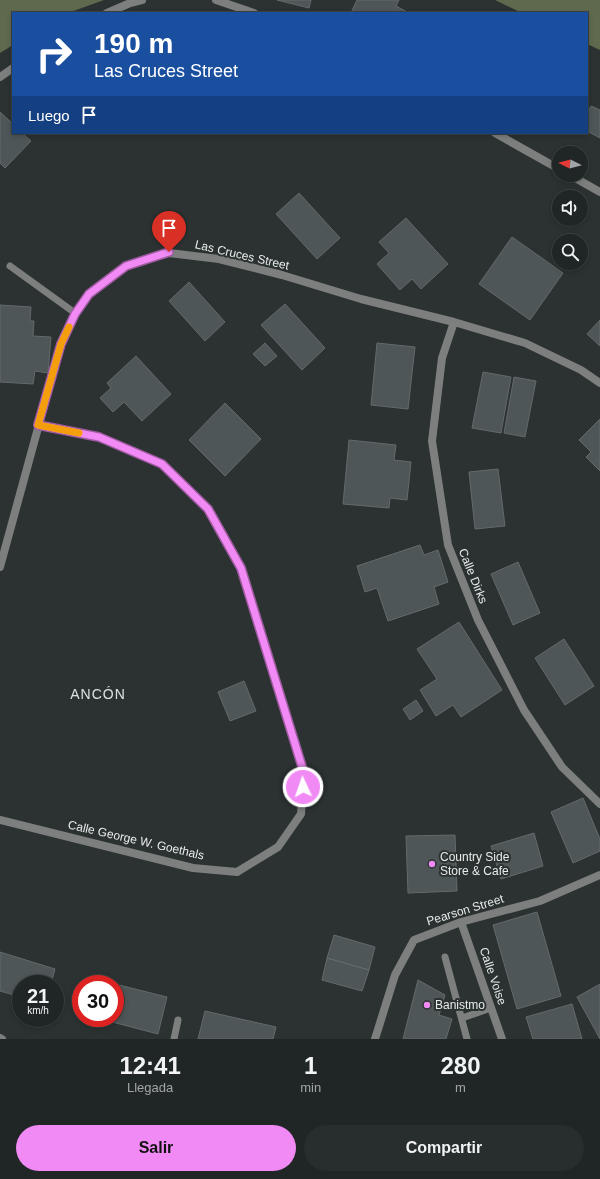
<!DOCTYPE html>
<html lang="es">
<head>
<meta charset="utf-8">
<style>
  :root { --surface:#202625; --page:#282e2d; --text:#f1f3f6; --muted:#a2a5a7; --line:#3d4342; --accent:#f18af4 }
  body { margin:0; font-family:Helvetica,sans-serif; background:var(--page); color:var(--text); height:100vh; display:flex; flex-direction:column; font-size:15px; white-space:nowrap }
  * { box-sizing:border-box; margin:0 }
  p { font-size:13px; color:var(--muted) }
  .icon { flex:none; width:22px; height:22px; fill:none; stroke:currentColor; stroke-width:2; stroke-linecap:round; stroke-linejoin:round }
  .map { position:relative; height:1039px; overflow:hidden }
  .details { display:flex; flex-direction:column; background:var(--surface); flex:1 }
  .details>* { flex:none }
  .hud { position:absolute; left:12px; top:12px; width:576px; height:122px; border-radius:0px; box-shadow:0 2px 6px #0003,0 0 0 1px var(--line); background:#1a4fa0; color:#fff; overflow:hidden }
  .needle { width:26px; rotate:276deg }
  .controls { position:absolute; left:552px; top:146px; display:grid; gap:8px }
  .controls a { display:grid; place-items:center; width:36px; height:36px; border-radius:50%; background:var(--surface); box-shadow:0 2px 6px #0003,0 0 0 1px var(--line); font-size:20px }
  .speed { position:absolute; left:12px; top:975px; display:flex; gap:8px; font-size:20px; font-weight:700; text-align:center }
  .speed>* { display:grid; place-content:center; width:52px; height:52px; border-radius:50%; background:var(--surface); box-shadow:0 2px 6px #0003,0 0 0 1px var(--line); line-height:1 }
  .speed small { font-size:10px; font-weight:400 }
  .speed .limit { border:6px solid #d22; background:#fff; color:#111 }
  .pin { position:absolute; display:grid; place-items:center; width:34px; height:34px; color:#fff; margin:-41px -17px; border-radius:50% 50% 50% 0; rotate:-45deg; box-shadow:0 0 4px #0007 }
  .pin .icon { rotate:45deg }
  .me { position:absolute; width:44px; margin:-22px; rotate:357deg; stroke-linejoin:round; filter:drop-shadow(0 0 3px #0008) }
  .turn { display:flex; align-items:center; gap:14px; height:84px; padding:0 16px; font-size:18px }
  .turn .icon { width:52px; height:52px; stroke-width:2.5 }
  .turn b { display:block; font-size:28px; line-height:34px }
  .then { display:flex; align-items:center; height:38px; padding:0 16px; background:#0003; gap:8px; font-size:15px }
  .eta { display:flex; justify-content:space-evenly; align-items:center; height:68px; text-align:center }
  .eta b { font-size:24px; font-weight:700; line-height:28px }
  .primary-button { display:flex; gap:8px; margin-top:auto; padding:8px 16px }
  .primary-button a { flex:1; height:46px; border-radius:24px; background:var(--accent); color:#111; font-size:16px; font-weight:700; line-height:46px; text-align:center }
  .primary-button a+a { background:var(--page); color:var(--text) }
  .map>svg:first-child { display:block }
  .forest { fill:#5e694e }
  .building { fill:#4e5658; stroke:#626a6c }
  .lines { fill:none; stroke-linecap:round; stroke-linejoin:round }
  .lane { stroke:#7c7f7d; stroke-width:7 }
  .street { stroke:#7c7f7d; stroke-width:8 }
  .route-casing { stroke:#9d5a9f; stroke-width:10 }
  .route { stroke:#f18af4; stroke-width:7 }
  .slow { stroke:#f59e0b; stroke-width:7 }
  .poi-dot { fill:#f18af4; stroke:#2b3231; stroke-width:1.5 }
  .labels { text-anchor:middle; stroke-width:4; stroke-linejoin:round; paint-order:stroke }
  .street-label { font-size:12px; fill:#e7ebea; stroke:#2b3231 }
  .poi-label { font-size:12px; fill:#e7ebea; stroke:#2b3231; text-anchor:start }
  .quarter-label { font-size:14px; letter-spacing:1px; fill:#dae3e2; stroke:#2b3231 }
</style>
</head>
<body>
<div class="map">
<svg width="600" height="1039" viewBox="0 0 600 1039">
  <rect width="100%" height="100%" fill="#2b3231"/>
  <path class="forest" d="M0 0H104L68 13H13V45L0 53Z
    M495 0H600V50L587 44V13H522Z"/>
  <path class="building" d="M277 0H311L309 8Z
    M357 0H399L396 6 409 13H351Z
    M591 106 600 110V138L587 131V114Z
    M0 112 13 124V133H22L31 141 5 168 0 163Z
    M299 193 340 238 317 259 276 214Z
    M406 218 448 264 421 289 412 279 400 290 377 264 389 253 379 242Z
    M512 237 563 273 530 320 479 284Z
    M189 282 225 322 205 341 169 301Z
    M285 304 325 348 302 370 261 325Z
    M0 305 31 307 30 321H34L33 336 51 337 48 373 35 371 33 384 0 382Z
    M600 320V346L587 334Z
    M265 343 277 356 265 366 253 354Z
    M377 343 415 347 408 409 371 405Z
    M136 356 171 394 142 421 124 402 113 412 100 398 111 388 107 383Z
    M483 372 511 377 501 433 472 428Z
    M514 377 536 381 525 437 504 433Z
    M225 403 261 439 225 476 189 440Z
    M600 419V471L586 457 591 452 579 440Z
    M349 440 396 445 394 460 411 462 407 500 390 498 389 508 343 504Z
    M498 469 505 526 475 529 469 472Z
    M420 545 424 555 438 550 448 582 434 587 439 604 388 621 377 588 365 592 357 566Z
    M518 562 540 613 513 625 491 574Z
    M459 622 502 690 461 717 453 705 436 716 420 690 437 679 417 649Z
    M564 639 594 686 565 705 535 658Z
    M244 681 256 711 230 721 218 692Z
    M416 700 423 711 410 720 403 709Z
    M583 798 600 839V851L573 863 551 812Z
    M534 833 543 866 501 879 491 846Z
    M455 835 457 891 408 893 406 836Z
    M537 912 561 996 517 1009 493 925Z
    M334 935 375 947 369 970 327 958Z
    M0 952 55 969 51 984H21V997L0 991Z
    M327 958 369 970 362 991 322 980Z
    M93 978 115 984H91Z
    M418 980 445 995 439 1015 452 1019 446 1039H403Z
    M115 984 167 997 158 1034 97 1018H115Z
    M600 984V1039L577 997Z
    M572 1004 582 1039H533L526 1017Z
    M205 1011 276 1027 273 1039H198Z"/>
  <g class="lines">
    <path class="lane" d="M10 266 75 313
      M445 957 467 1039
      M462 1018 491 1008
      M174 1039 178 1020"/>
    <path class="street" d="M216 0 254 13
      M107 13 130 3 142 0
      M0 77 13 68
      M495 133 559 169
      M570 175 600 192
      M454 322 442 358 432 441 448 545 478 620 524 710 562 767 600 804
      M0 567 61 344 75 313 89 294 126 266 169 253 219 259 282 275 361 299 454 322 525 343 581 370 600 383
      M0 820 193 868 237 872 278 847 301 814 304 773 241 568 208 509 163 464 99 437 38 425
      M461 922 502 1039
      M0 1038 2 1039
      M375 1039 395 975 414 940 461 922 540 901 600 875"/>
  </g>
  <g class="lines">
    <defs>
      <path id="route" d="M169 252 126 266 89 294 75 314 61 344 38 425 99 437 162 464 208 509 241 568 304 773 303 787"/>
    </defs>
    <use href="#route" class="route-casing"/>
    <use href="#route" class="route"/>
    <path class="slow" d="M69 327 61 344 38 425 79 433"/>
  </g>
  <g class="poi-dot">
    <circle cx="432" cy="864" r="4"/>
    <circle cx="427" cy="1005" r="4"/>
  </g>
  <g class="labels">
    <g class="street-label">
      <text transform="translate(242 255) rotate(13)" y="4">Las Cruces Street</text>
      <text transform="translate(473 576) rotate(68)" y="4">Calle Dirks</text>
      <text transform="translate(136 840) rotate(13)" y="4">Calle George W. Goethals</text>
      <text transform="translate(465 910) rotate(-17)" y="4">Pearson Street</text>
      <text transform="translate(493 976) rotate(71)" y="4">Calle Voise</text>
    </g>
    <g class="poi-label">
      <text x="440" y="861">Country Side<tspan x="440" dy="14">Store &amp; Cafe</tspan></text>
      <text x="435" y="1009">Banistmo</text>
    </g>
    <g class="quarter-label">
      <text x="98" y="699">ANCÓN</text>
    </g>
  </g>
</svg>
<div class="controls">
<a><svg class="needle" viewBox="-14 -14 28 28"><path d="M0-13l5 13h-10z" fill="#e53935"/><path d="M0 13l5-13h-10z" fill="#a2a5a7"/></svg></a>
<a><svg class="icon" aria-label="sound" viewBox="0 0 24 24"><path d="M4 9h4l5-4v14l-5-4H4zM17 9q2 3 0 6"/></svg></a>
<a><svg class="icon" aria-label="search" viewBox="0 0 24 24"><circle cx="10" cy="10" r="6"/><path d="M15 15l6 6"/></svg></a>
</div>
<div class="speed"><div>21<small>km/h</small></div><div class="limit">30</div></div>
<div class="pin" style="left:169px;top:252px;background:#d93025"><svg class="icon" aria-label="arrive" viewBox="0 0 24 24"><path d="M6 21V4h12l-3 4 3 4H6"/></svg></div>
<svg class="me" style="left:303px;top:787px" viewBox="-20 -20 40 40"><circle r="17" fill="#f18af4" stroke="#fff" stroke-width="3"/><path d="M0-11L8 9 0 5-8 9z" fill="#fff"/></svg>
<div class="hud">
<div class="turn"><svg class="icon" aria-label="right" viewBox="0 0 24 24"><path d="M7 20v-9h11M14 6l5 5-5 5"/></svg><div><b>190 m</b>Las Cruces Street</div></div>
<div class="then">Luego<svg class="icon" aria-label="arrive" viewBox="0 0 24 24"><path d="M6 21V4h12l-3 4 3 4H6"/></svg></div>
</div>
</div>
<section class="details">
<div class="eta">
<div><b>12:41</b><p>Llegada</p></div>
<div><b>1</b><p>min</p></div>
<div><b>280</b><p>m</p></div>
</div>
<div class="primary-button"><a>Salir</a><a>Compartir</a></div>
</section>
</body>
</html>
